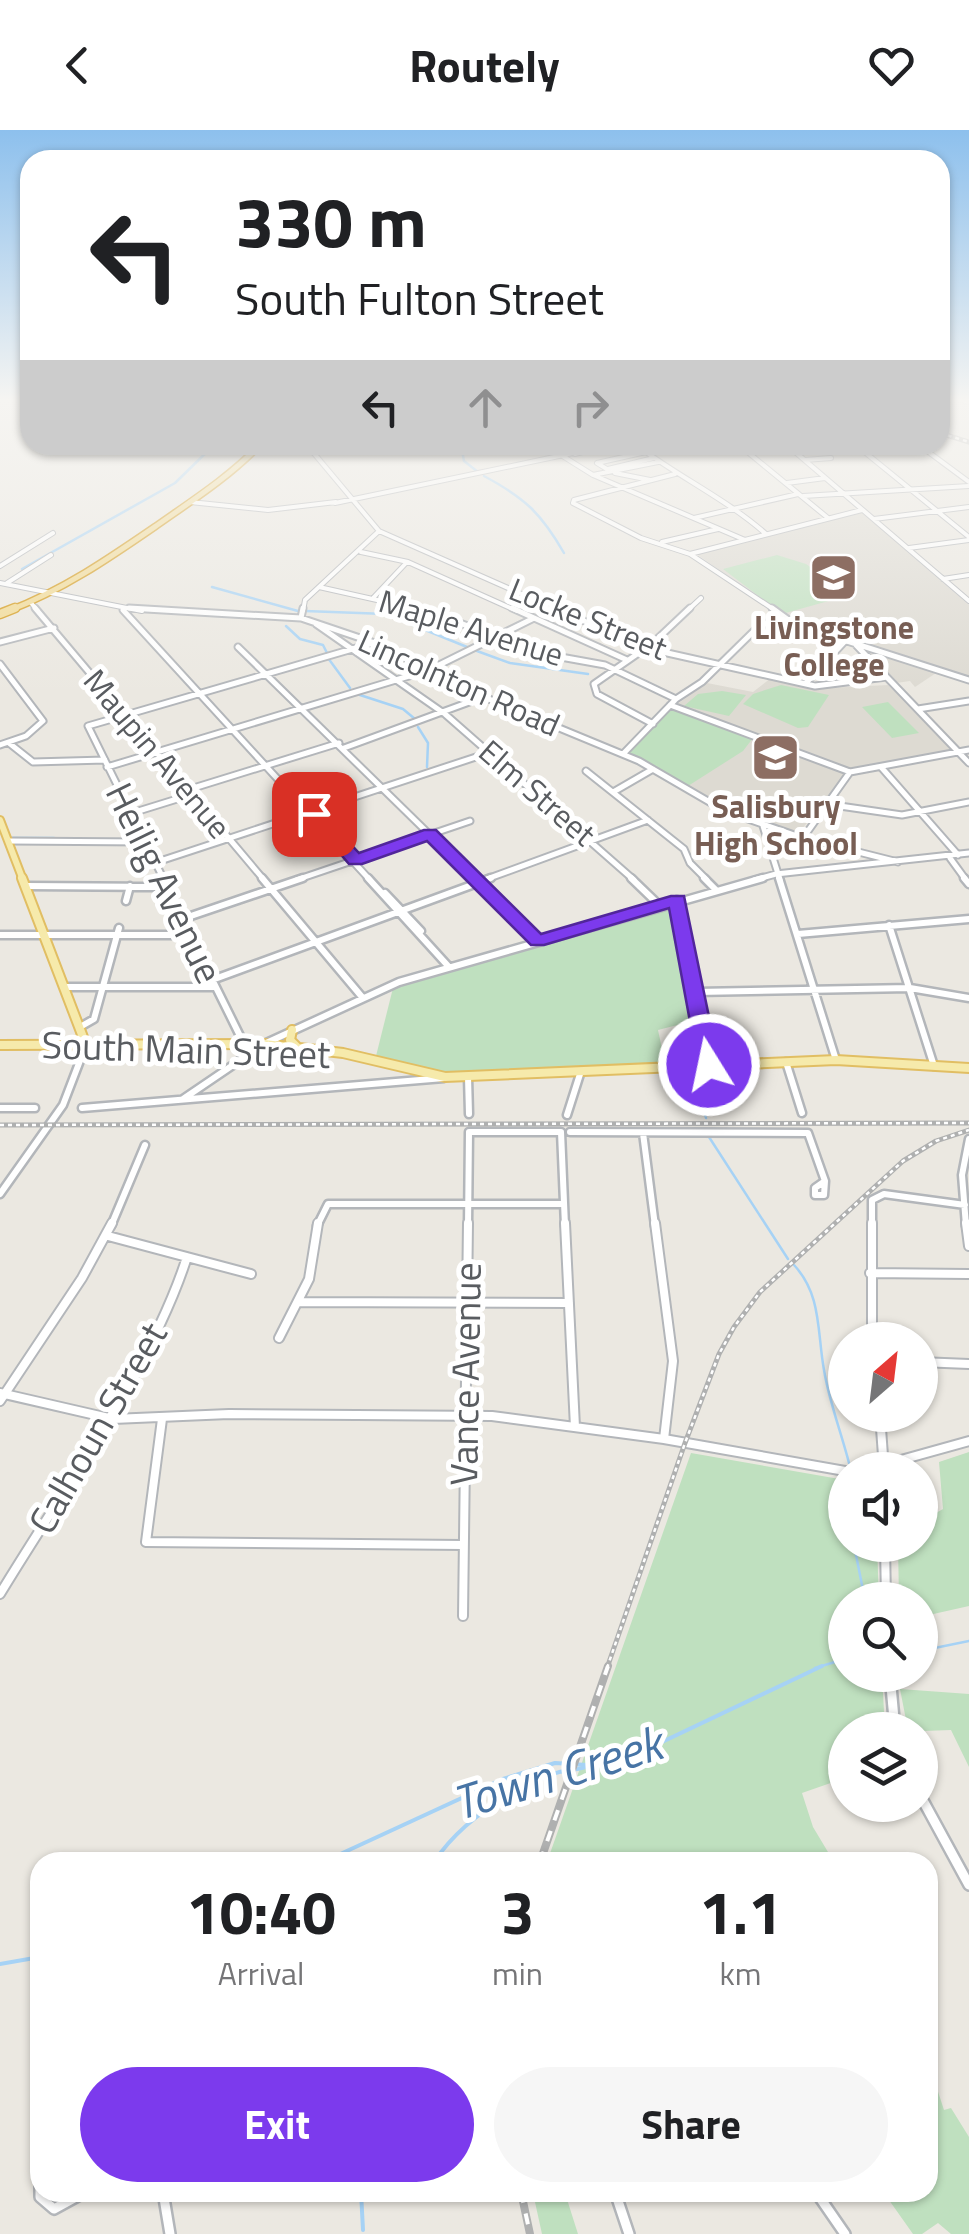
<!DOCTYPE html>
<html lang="en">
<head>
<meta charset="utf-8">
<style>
  :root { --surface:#fff; --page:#f6f6f6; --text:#202124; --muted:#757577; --accent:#7c3aed }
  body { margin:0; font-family:"Titillium Web",sans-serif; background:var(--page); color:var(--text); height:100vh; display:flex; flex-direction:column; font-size:38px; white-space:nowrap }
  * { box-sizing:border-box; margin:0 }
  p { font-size:32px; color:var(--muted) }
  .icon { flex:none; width:55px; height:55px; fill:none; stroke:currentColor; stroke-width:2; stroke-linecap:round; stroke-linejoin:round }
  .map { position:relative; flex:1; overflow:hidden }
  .panel { position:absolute; left:30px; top:1722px; width:908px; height:350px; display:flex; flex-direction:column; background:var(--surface); border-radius:30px; box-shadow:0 2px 8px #0004 }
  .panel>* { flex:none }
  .top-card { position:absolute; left:20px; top:20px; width:930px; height:305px; border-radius:30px; box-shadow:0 2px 8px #0004; background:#fff; color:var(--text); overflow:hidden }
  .needle { width:65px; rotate:28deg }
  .fabs { position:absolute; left:828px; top:1192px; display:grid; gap:20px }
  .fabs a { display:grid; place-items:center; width:110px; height:110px; border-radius:50%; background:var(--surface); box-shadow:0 2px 8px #0004; font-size:50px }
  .pin { position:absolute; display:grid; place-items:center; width:85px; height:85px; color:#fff; margin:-42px; border-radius:20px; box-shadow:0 5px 15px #0006 }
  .me { position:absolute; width:110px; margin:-55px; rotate:350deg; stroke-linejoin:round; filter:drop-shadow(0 0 8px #0008) }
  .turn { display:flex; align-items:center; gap:35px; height:210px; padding:0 50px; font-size:45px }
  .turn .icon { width:130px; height:130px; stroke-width:2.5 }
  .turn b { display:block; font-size:70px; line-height:85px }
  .lanes { display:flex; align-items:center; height:95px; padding:0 50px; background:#0003; justify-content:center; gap:50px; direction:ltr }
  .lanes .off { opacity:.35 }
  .eta { display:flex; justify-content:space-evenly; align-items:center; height:170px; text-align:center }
  .eta b { font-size:60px; font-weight:700; line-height:70px }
  .action { display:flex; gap:20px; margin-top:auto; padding:20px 50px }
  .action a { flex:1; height:115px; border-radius:60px; background:var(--accent); color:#fff; font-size:40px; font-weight:700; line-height:115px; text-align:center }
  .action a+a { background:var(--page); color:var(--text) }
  header { display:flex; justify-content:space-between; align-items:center; height:130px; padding:0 50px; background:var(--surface); font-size:45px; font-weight:700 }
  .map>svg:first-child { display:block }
  .education { fill:#dddad2 }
  .green { fill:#bfe0bf }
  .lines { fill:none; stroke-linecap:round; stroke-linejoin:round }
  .stream-far1 { stroke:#a6d2f5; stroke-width:2.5 }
  .stream { stroke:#a6d2f5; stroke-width:4 }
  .minor-far4-casing { stroke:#b3b6ba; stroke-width:6 }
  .minor-far3-casing { stroke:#b3b6ba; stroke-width:9 }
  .minor-far2-casing { stroke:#b3b6ba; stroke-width:11 }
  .minor-far1-casing { stroke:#b3b6ba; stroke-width:12 }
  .minor-casing { stroke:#b3b6ba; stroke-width:14 }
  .major-far1-casing { stroke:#e1be63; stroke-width:10 }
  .major-casing { stroke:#e1be63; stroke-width:12 }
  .highway-far1-casing { stroke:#d49a18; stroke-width:8 }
  .highway-casing { stroke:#d49a18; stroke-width:11 }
  .minor-far4 { stroke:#fff; stroke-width:4 }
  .minor-far3 { stroke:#fff; stroke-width:5 }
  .minor-far2 { stroke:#fff; stroke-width:6 }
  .minor-far1 { stroke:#fff; stroke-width:8 }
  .minor { stroke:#fff; stroke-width:9 }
  .major-far1 { stroke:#f6eaab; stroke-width:6 }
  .major { stroke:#f6eaab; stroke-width:8 }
  .highway-far1 { stroke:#f1d991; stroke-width:5 }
  .highway { stroke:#f1d991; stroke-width:8 }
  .rail-far1-casing { stroke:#afb0b0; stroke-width:5 }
  .rail-casing { stroke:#afb0b0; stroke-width:8 }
  .rail-far1 { stroke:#fff; stroke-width:2.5; stroke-dasharray:4; stroke-linecap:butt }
  .rail { stroke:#fff; stroke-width:4; stroke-dasharray:11; stroke-linecap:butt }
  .route { fill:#7c3aed; stroke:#51269a; stroke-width:2.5 }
  .labels { text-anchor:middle; stroke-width:10; stroke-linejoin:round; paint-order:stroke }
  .far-street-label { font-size:32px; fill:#595c60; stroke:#fff }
  .far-education-label { font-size:32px; font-weight:bold; fill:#785e54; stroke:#fff }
  .street-label { font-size:38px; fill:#595c60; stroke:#fff }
  .near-water-label { font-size:48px; font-style:italic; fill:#4774a5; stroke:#fff }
</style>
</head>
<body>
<header><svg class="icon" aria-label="back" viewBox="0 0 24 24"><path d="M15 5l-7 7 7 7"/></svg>Routely<svg class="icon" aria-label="heart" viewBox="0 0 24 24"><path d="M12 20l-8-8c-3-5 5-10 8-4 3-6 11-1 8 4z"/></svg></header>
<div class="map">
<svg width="969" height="2104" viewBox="0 0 969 2104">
  <rect width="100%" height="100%" fill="#ebe8e1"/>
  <path class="education" d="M861 382 969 475V548L942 539 915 557 910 551 896 553 863 520 868 517 785 486 695 423Z
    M771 548 827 558 888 555 952 621 850 639 798 704 715 674 629 624 676 575 707 553 753 562Z"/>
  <path class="green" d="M777 425 806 434 850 465 782 484 723 439Z
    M781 555 829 565 808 597 798 598 743 574 753 564Z
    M722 561 746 565 729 586 684 576 698 564Z
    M888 572 919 603 892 608 862 577Z
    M671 577 753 608 743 621 688 656 627 623Z
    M676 776 697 890 658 900 665 933 448 943 376 926 393 858Z
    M969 1322V1476L920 1487V1470H899L898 1415H920V1392L943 1379 939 1332Z
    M691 1323 845 1350V1415H877L879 1470H845V1545H882L885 1600H845V1648L802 1663 813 1697 834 1732H547Z
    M900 1559 969 1564V1637L951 1600 923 1601 907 1595Z
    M928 1931 944 1980 951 1978 969 2007V2104H951L938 2093 922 2104H913L884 2063 928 2062Z
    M533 2063H565L578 2104H542Z"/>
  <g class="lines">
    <path class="stream-far1" d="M461 315 464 331 478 342
      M484 346C525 368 541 383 564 423
      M22 439 175 353 214 315
      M212 457 298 481
      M305 481 386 484 467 517
      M286 496 300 509 323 515 327 523
      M477 521 510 533 588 544
      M328 528 350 558
      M360 565 403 579 415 589
      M418 597 428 613 427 637
      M13 708H54
      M698 962 706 988
      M709 1007 788 1129
      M794 1135C822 1165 817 1202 824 1240 829 1271 841 1302 849 1333
      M854 1415 865 1470
      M920 1521 969 1511
      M815 1538 845 1529"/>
    <path class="stream" d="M323 1732 503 1649 555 1633 603 1636 622 1631 822 1536
      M434 1732C462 1690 507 1663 553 1644 566 1639 579 1641 591 1635
      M0 1834 40 1827
      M361 2062 363 2100"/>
    <defs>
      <path id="minor-far4" d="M959 269 969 272
        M545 315 593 345 745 410
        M739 315 828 388
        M787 315 969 471
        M856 315 969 407
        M919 315 969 352
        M744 318 767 315
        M575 324 608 315
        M805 330 831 328
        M608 339 654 328
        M610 341 597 333 646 322C685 350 730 372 766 404
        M615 343 650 350
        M593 345 658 332
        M787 353 825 348
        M803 366 969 356
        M574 370 573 373 641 408 690 424 776 481
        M574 370 675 344
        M190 372 268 380 336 372
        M335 373 578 322
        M694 388 798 364
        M874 389 969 377
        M379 401 560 481
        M662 412 718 399
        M909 418 969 410
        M361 422 408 432 517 481
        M690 424 862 380
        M0 436 53 403
        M943 449 969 445
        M0 453 142 481
        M7 453 51 425
        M319 457 426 481
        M374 467 407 432
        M31 473 38 481
        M303 481 305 470 379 401 307 315
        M687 481 701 468"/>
      <path id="minor-far3" d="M35 478 264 750
        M129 478 301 488 375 513 484 567 639 631 725 681 803 708 898 732
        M419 478 544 524 605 535 676 569
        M512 478 627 530
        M555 478 645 518 815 556 886 547
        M772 478 794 494 969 550
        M123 480 370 750
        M301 488 303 478
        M316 494 445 584 634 750
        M0 512 54 498
        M856 515 969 633
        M238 517 476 750
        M0 534 43 591 26 606 0 615
        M806 553 845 511
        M670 575 850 642
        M918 579 969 571
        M653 594 597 564 594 554 653 513 690 478
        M9 613 33 632 105 630
        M344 618 483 567
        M623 624 676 569 702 552 758 497 781 487
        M107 637 429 540 534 488
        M881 637 958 725
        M586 641 684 719 690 733 707 750
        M850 642 969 620
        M187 660 339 613
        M291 660 323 694
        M615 661 653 639
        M826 674 902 685 969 672
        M132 683 190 665
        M763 696 780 750
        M803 708 850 642
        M9 711 145 712
        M950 728 966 750
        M154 733 488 623
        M164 750 88 596 373 513
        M296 750 470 691
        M484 750 648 690
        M754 750 776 744 969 723"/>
      <path id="minor-far2" d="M162 748 244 914
        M262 748 362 867
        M368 748 449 837
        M474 748 538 811
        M631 748 659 775
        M704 748 715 759
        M779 748 836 930
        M964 748 969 754
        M26 756 166 757
        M385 763 421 801
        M677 770 709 935
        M126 771 130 756
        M182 789 303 748
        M889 795 934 936
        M798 804 969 789
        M0 805H190
        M212 850 491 748
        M65 857H215
        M696 862 910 858 969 868
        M80 897 94 889 119 798
        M786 932 802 983
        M468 947 469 984
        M183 969 264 914 399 852 763 748
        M0 978H35
        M82 978 444 948
        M567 985 581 941
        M570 1002 808 1003 825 1051
        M643 1003 655 1096
        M825 1051 824 1065H815V1058Z
        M0 1064 63 975 86 915
        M111 1096 145 1015
        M317 1096 328 1074H563
        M468 1096 469 1002H561L565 1096
        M872 1096V1070L884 1064 965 1075
        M966 1096 962 1045 969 1009"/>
      <path id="minor-far1" d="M565 1093 575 1297
        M655 1093 673 1231 664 1309
        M872 1093V1210
        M966 1093 969 1116
        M108 1106 251 1144
        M870 1143 969 1144
        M298 1172 569 1173
        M279 1208 309 1149 318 1093
        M920 1232 969 1234
        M0 1263 113 1289 229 1284 492 1286 664 1309 845 1341
        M0 1271 82 1148 112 1093
        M880 1285 884 1339
        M162 1289 146 1412 463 1415
        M865 1340 969 1311
        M885 1415 886 1470
        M0 1464C61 1363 152 1237 187 1127
        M463 1486 468 1093"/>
      <path id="minor" d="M890 1545 895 1600
        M920 1665 969 1755
        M40 2051V2067L54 2079 85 2062
        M163 2062 170 2104
        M615 2062 629 2104
        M816 2062 845 2104"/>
      <path id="major-far1" d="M0 690 23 750"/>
      <path id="major" d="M22 748 86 915
        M292 900 290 910 297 917
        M0 915 264 914 343 923 445 947 836 930 969 938"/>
      <path id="highway-far1" d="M8 481C63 460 108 429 156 396 193 370 229 347 260 315"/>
      <path id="highway" d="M0 484 15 478"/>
    </defs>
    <use href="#minor-far4" class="minor-far4-casing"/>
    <use href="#minor-far3" class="minor-far3-casing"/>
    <use href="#minor-far2" class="minor-far2-casing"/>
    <use href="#minor-far1" class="minor-far1-casing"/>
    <use href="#minor" class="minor-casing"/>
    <use href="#major-far1" class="major-far1-casing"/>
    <use href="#major" class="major-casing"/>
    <use href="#highway-far1" class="highway-far1-casing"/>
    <use href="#highway" class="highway-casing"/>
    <use href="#minor-far4" class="minor-far4"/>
    <use href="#minor-far3" class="minor-far3"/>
    <use href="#minor-far2" class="minor-far2"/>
    <use href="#minor-far1" class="minor-far1"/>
    <use href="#minor" class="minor"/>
    <use href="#major-far1" class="major-far1"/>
    <use href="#major" class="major"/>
    <use href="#highway-far1" class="highway-far1"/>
    <use href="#highway" class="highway"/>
    <defs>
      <path id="rail-far1" d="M940 303 969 312
        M0 995 969 993
        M607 1538 685 1313 719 1224 734 1197 760 1162 903 1031 936 1011 969 1000"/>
      <path id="rail" d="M540 1732 608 1536
        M521 2062 530 2104"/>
    </defs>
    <use href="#rail-far1" class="rail-far1-casing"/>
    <use href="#rail" class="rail-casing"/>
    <use href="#rail-far1" class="rail-far1"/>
    <use href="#rail" class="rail"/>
  </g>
  <linearGradient id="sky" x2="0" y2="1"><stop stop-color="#8dc0ed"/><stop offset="0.48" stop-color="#f6f5f2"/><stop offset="1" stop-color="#f6f5f2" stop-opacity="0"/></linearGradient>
  <rect width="969" height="564" fill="url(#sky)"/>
  <path class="route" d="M314 679 320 681 359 723 424 700H436L541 804 671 766H684L719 935 716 940 709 942 698 935 669 778 544 815H531L427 711 362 734H349L306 684Z"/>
  <defs>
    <symbol id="university-square" viewBox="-11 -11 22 22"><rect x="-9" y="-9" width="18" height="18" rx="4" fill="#8d6e63" stroke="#fff"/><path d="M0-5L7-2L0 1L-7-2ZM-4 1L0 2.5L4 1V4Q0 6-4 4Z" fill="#fff"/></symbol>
    <symbol id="school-square" viewBox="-11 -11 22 22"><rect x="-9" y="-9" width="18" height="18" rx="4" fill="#8d6e63" stroke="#fff"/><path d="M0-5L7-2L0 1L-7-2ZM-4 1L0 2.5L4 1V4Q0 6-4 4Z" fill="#fff"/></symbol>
  </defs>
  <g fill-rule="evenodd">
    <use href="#university-square" x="806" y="420" width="55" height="55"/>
    <use href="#school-square" x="748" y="600" width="55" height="55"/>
  </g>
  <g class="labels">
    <g class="far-street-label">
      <text transform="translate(588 489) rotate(22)" y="11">Locke Street</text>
      <text transform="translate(471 498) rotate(17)" y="11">Maple Avenue</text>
      <text transform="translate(459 553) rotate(24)" y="11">Lincolnton Road</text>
      <text transform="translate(157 624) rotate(50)" y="11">Maupin Avenue</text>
      <text transform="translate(537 663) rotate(41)" y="11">Elm Street</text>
    </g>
    <g class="far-education-label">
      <text x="834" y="509">Livingstone<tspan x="834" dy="37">College</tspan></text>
      <text x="776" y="688">Salisbury<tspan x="776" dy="37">High School</tspan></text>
    </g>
    <g class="street-label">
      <text transform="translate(164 753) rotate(64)" y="13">Heilig Avenue</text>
      <text transform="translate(186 920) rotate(2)" y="13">South Main Street</text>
      <text transform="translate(466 1244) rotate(-89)" y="13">Vance Avenue</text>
      <text transform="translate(98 1298) rotate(-60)" y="13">Calhoun Street</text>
    </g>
    <g class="near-water-label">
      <text transform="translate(557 1643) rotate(-17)" y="17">Town Creek</text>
    </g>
  </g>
</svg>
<div class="fabs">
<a><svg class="needle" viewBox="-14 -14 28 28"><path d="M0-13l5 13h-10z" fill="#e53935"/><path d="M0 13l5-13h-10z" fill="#757577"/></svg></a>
<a><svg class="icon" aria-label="sound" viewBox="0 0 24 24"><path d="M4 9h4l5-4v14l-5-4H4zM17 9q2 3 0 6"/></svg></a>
<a><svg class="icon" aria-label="search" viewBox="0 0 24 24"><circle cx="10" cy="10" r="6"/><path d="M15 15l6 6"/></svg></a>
<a><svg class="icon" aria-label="layers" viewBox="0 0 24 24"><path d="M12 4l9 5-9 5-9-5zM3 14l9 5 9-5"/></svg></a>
</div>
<div class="pin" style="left:314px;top:684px;background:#d93025"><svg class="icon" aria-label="arrive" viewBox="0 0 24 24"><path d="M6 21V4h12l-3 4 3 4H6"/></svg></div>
<svg class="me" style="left:709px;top:935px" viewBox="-20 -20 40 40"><circle r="17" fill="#7c3aed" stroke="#fff" stroke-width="3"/><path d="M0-11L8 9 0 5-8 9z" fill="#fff"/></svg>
<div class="top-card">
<div class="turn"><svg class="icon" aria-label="left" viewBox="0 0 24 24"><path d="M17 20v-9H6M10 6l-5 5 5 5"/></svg><div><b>330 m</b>South Fulton Street</div></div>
<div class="lanes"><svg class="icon" aria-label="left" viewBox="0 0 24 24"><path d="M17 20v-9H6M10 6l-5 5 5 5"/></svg><svg class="icon off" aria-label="ahead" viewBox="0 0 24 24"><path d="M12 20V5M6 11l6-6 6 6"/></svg><svg class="icon off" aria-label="right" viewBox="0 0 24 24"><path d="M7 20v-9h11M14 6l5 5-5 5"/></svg></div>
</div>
<section class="panel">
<div class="eta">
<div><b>10:40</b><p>Arrival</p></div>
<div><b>3</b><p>min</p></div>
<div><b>1.1</b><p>km</p></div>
</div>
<div class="action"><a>Exit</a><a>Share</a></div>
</section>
</div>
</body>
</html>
